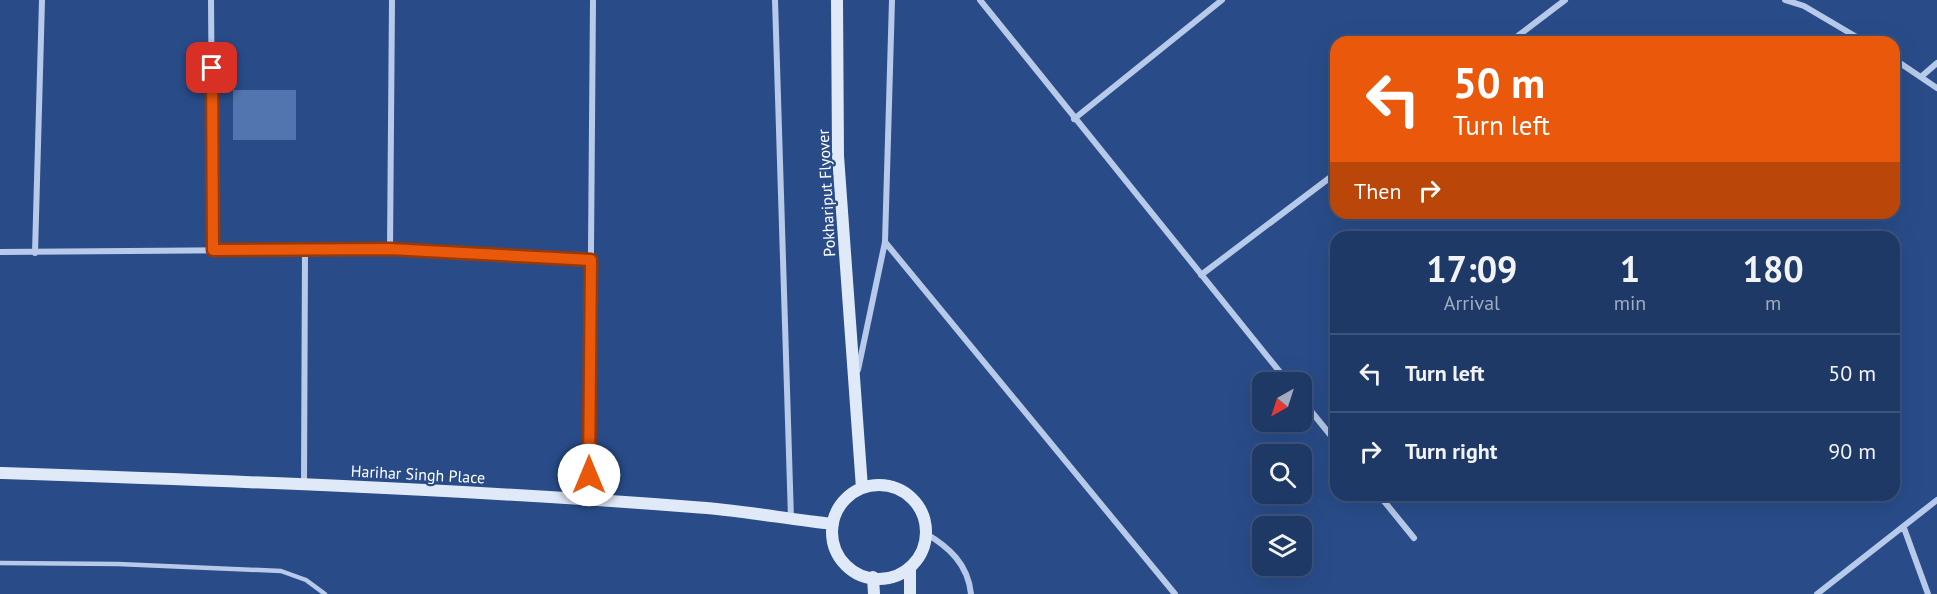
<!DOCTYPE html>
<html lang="en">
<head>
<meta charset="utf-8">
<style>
  :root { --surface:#1f3967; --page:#27406d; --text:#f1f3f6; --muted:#a1acc0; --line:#3c537b }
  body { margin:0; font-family:"PT Sans",sans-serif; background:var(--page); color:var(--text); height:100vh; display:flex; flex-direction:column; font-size:22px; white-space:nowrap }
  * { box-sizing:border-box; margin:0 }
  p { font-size:20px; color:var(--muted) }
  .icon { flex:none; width:33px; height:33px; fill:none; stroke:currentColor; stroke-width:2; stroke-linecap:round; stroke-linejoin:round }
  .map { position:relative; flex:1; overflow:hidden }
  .details { position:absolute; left:1330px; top:231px; width:570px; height:270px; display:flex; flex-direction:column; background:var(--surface); border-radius:18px; box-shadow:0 6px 24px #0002,0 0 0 2px var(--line) }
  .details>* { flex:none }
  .top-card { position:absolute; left:1330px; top:36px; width:570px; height:183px; border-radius:18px; box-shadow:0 6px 24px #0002,0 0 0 2px var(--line); background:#ea580c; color:#fff; overflow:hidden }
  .needle { width:39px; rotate:219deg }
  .buttons { position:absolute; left:1252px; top:372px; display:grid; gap:12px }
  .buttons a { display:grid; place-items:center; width:60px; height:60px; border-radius:12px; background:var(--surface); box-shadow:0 6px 24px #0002,0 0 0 2px var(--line); font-size:30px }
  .pin { position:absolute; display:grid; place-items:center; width:51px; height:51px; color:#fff; margin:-26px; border-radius:12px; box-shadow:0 3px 9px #0006 }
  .me { position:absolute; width:66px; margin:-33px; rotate:0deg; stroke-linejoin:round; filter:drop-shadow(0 0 4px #0008) }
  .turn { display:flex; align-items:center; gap:21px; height:126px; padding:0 24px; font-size:27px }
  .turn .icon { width:78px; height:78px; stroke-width:2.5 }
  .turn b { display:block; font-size:42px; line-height:51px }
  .then { display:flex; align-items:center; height:57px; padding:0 24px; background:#0003; gap:12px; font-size:22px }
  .eta { display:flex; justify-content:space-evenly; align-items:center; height:102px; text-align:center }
  .eta b { font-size:36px; font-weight:800; line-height:42px }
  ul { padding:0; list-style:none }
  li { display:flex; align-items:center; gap:18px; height:78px; padding:0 24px; border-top:2px solid var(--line) }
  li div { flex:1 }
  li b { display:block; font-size:22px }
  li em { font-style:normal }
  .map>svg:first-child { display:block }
  .building { fill:#5275b0 }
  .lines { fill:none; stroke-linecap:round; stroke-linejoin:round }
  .lane { stroke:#b7cae9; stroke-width:4.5 }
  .street { stroke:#b7cae9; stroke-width:6 }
  .secondary { stroke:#e0e9f8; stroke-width:12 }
  .route-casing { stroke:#983908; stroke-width:15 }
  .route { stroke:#ea580c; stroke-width:10 }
  .labels { text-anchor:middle; stroke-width:4.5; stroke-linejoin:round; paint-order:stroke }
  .street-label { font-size:16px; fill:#fff; stroke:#294c89 }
</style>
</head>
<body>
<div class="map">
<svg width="1937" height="594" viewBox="0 0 1937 594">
  <rect width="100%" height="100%" fill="#294c89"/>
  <path class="building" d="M233 90H296V140H233Z"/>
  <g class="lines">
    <path class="lane" d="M0 563 118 564 281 571 306 580 325 594"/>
    <path class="street" d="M211 0 213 251
      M775 0 791 519
      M980 0 1288 382
      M1785 0 1804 6 1865 42
      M1510 42 1565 0
      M1894 59 1937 88
      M1922 76 1937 63
      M1074 119 1222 0
      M885 242 892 0
      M390 249 392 0
      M0 252 390 249 591 260
      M35 253 42 0
      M1201 275 1336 173
      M858 370 885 242 1175 594
      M1302 400 1336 442
      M304 484 305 250
      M1379 495 1414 538
      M589 499 593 0
      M1904 528 1928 594
      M925 533C949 547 968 564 971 594
      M1817 594 1937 500"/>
    <path class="secondary" d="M837 0 838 156 862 488
      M0 473C231 481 463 489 693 507 740 510 786 519 833 524
      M832 532a47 47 0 1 1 94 0a47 47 0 1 1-94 0Z
      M910 568V594
      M873 577 874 594"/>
  </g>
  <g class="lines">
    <defs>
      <path id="route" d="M212 68 213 250 390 249 591 260 589 475"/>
    </defs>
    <use href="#route" class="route-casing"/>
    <use href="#route" class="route"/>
  </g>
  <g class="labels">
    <g class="street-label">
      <text transform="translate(826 193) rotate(-93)" y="6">Pokhariput Flyover</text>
      <text transform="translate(418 474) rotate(3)" y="6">Harihar Singh Place</text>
    </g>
  </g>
</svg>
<div class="buttons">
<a><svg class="needle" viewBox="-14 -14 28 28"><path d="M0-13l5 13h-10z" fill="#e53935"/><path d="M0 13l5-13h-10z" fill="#a1acc0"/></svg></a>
<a><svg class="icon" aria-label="search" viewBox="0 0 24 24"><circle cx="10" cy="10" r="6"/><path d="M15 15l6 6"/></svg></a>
<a><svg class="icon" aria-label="layers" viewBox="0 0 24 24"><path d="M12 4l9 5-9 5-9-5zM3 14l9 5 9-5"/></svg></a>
</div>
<div class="pin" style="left:212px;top:68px;background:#d93025"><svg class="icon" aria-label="arrive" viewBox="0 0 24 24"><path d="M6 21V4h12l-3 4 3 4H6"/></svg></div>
<svg class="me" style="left:589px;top:475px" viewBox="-20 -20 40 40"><circle r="19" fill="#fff"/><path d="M0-13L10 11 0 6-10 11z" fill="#ea580c"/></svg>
<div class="top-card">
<div class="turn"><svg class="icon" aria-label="left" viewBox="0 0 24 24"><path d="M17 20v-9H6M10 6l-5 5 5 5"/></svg><div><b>50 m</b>Turn left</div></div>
<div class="then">Then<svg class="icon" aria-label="right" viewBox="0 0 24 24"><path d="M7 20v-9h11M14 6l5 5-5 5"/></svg></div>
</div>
<section class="details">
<div class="eta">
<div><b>17:09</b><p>Arrival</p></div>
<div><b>1</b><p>min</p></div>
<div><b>180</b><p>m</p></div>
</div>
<ul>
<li><svg class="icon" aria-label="left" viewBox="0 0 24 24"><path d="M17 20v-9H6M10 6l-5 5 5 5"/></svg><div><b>Turn left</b></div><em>50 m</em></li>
<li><svg class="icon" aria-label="right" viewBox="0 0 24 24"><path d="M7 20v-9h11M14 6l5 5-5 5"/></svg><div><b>Turn right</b></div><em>90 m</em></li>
</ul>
</section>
</div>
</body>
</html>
